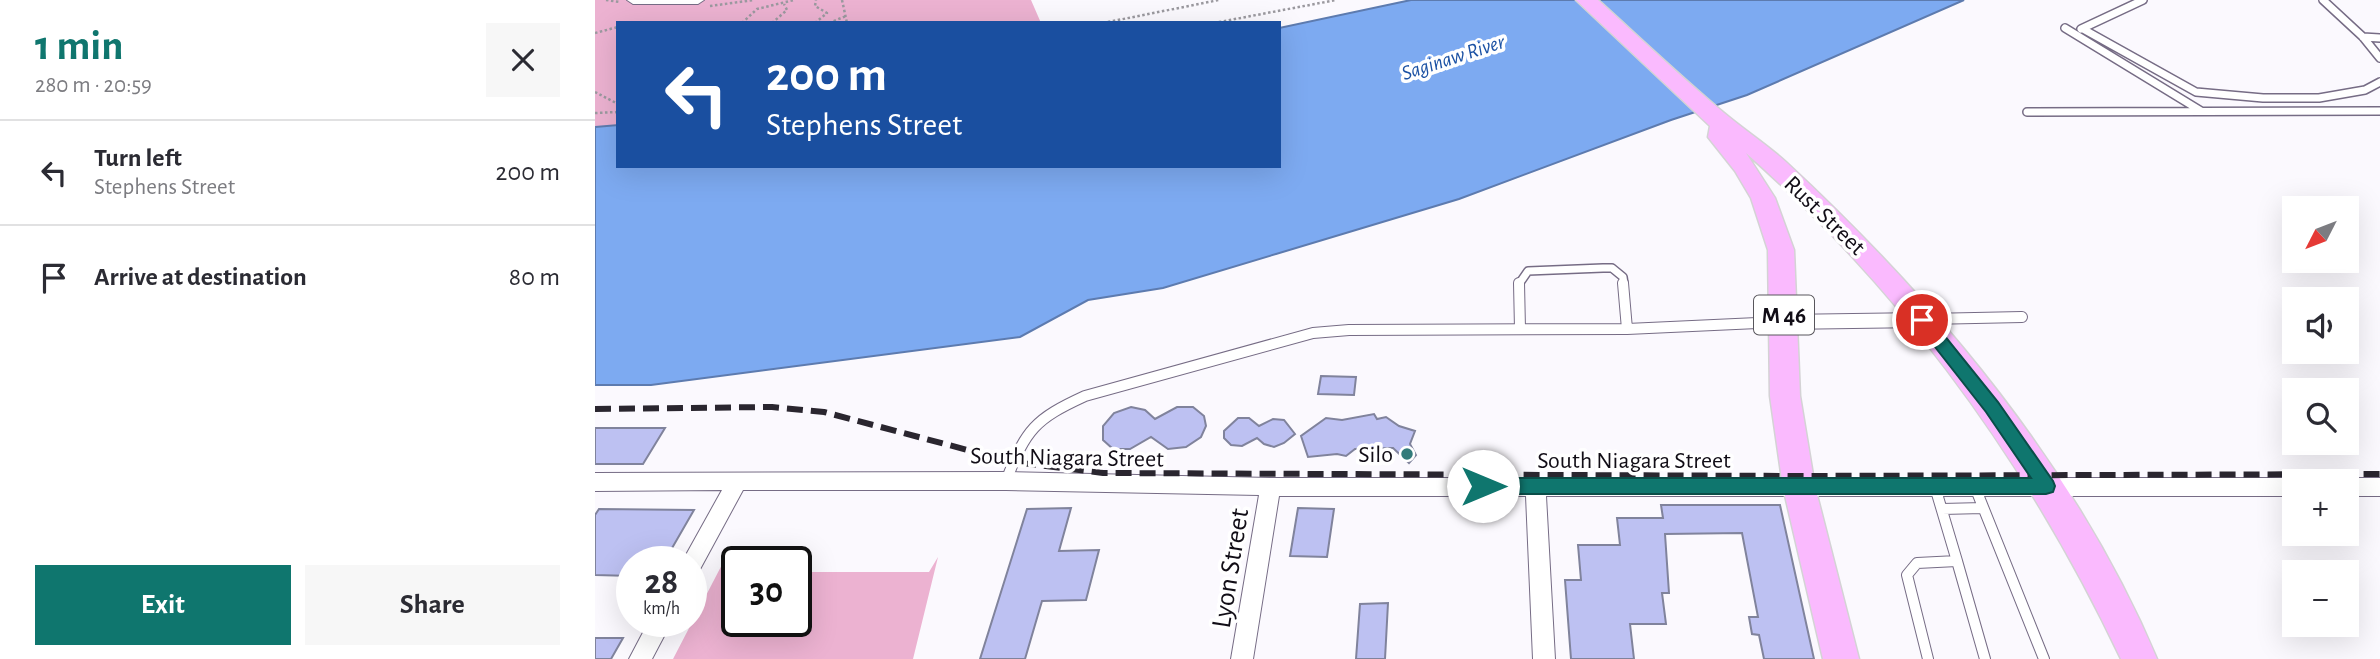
<!DOCTYPE html>
<html lang="en">
<head>
<meta charset="utf-8">
<style>
  :root { --surface:#fff; --page:#f7f7f7; --text:#2b2b33; --muted:#7c7c81; --line:#e1e1e2; --accent:#0f766e }
  body { margin:0; font-family:"Alegreya Sans",sans-serif; background:var(--page); color:var(--text); height:100vh; display:flex; flex-direction:column; font-size:26px; white-space:nowrap }
  * { box-sizing:border-box; margin:0 }
  p { font-size:23px; color:var(--muted) }
  .icon { flex:none; width:38px; height:38px; fill:none; stroke:currentColor; stroke-width:2; stroke-linecap:round; stroke-linejoin:round }
  .map { position:relative; flex:1; overflow:hidden }
  .drawer { display:flex; flex-direction:column; background:var(--surface); width:595px }
  .drawer>* { flex:none }
  .guide { position:absolute; left:21px; top:21px; width:665px; height:147px; border-radius:0px; box-shadow:0 7px 28px #0002; background:#1a4fa0; color:#fff; overflow:hidden }
  .needle { width:46px; rotate:228deg }
  .tools { position:absolute; left:1687px; top:196px; display:grid; gap:14px }
  .tools a { display:grid; place-items:center; width:77px; height:77px; border-radius:0px; background:var(--surface); box-shadow:0 7px 28px #0002; font-size:35px }
  .speed { position:absolute; left:21px; top:546px; display:flex; gap:14px; font-size:35px; font-weight:700; text-align:center }
  .speed>* { display:grid; place-content:center; width:91px; height:91px; border-radius:50%; background:var(--surface); box-shadow:0 7px 28px #0002; line-height:1 }
  .speed small { font-size:18px; font-weight:400 }
  .speed .limit { border:4px solid #111; border-radius:10px; background:#fff; color:#111 }
  .pin { position:absolute; display:grid; place-items:center; width:60px; height:60px; color:#fff; margin:-30px; border:4px solid #fff; border-radius:50%; box-shadow:0 2px 7px #0007 }
  .me { position:absolute; width:77px; margin:-38px; rotate:90deg; stroke-linejoin:round; filter:drop-shadow(0 0 5px #0008) }
  .turn { display:flex; align-items:center; gap:24px; height:147px; padding:0 35px; font-size:32px }
  .turn .icon { width:91px; height:91px; stroke-width:2.5 }
  .turn b { display:block; font-size:49px; line-height:60px }
  .round { display:grid; place-items:center; flex:none; width:74px; height:74px; border-radius:0px; background:var(--page) }
  .head { display:flex; align-items:center; justify-content:space-between; height:119px; padding:0 35px }
  h1 { font-size:42px; font-weight:700; line-height:52px; color:var(--accent) }
  .primary-button { display:flex; gap:14px; margin-top:auto; padding:14px 35px }
  .primary-button a { flex:1; height:80px; border-radius:0px; background:var(--accent); color:#fff; font-size:28px; font-weight:700; line-height:80px; text-align:center }
  .primary-button a+a { background:var(--page); color:var(--text) }
  ul { padding:0; list-style:none }
  li { display:flex; align-items:center; gap:21px; height:105px; padding:0 35px; border-top:2px solid var(--line) }
  li div { flex:1 }
  li b { display:block; font-size:26px }
  li em { font-style:normal }
  main { display:flex; flex:1; min-height:0 }
  .map>svg:first-child { display:block }
  .green { fill:#ecb2d1 }
  .water { fill:#7daaf1; stroke:#5d7baf; stroke-width:2 }
  .building { fill:#bdc1f2; stroke:#80839c; stroke-width:2 }
  .lines { fill:none; stroke-linecap:round; stroke-linejoin:round }
  .service-far1-casing { stroke:#766c85; stroke-width:10 }
  .service-casing { stroke:#766c85; stroke-width:12 }
  .minor-casing { stroke:#766c85; stroke-width:2 }
  .trunk-casing { stroke:#d4d3d5; stroke-width:3 }
  .path { stroke:#9b999f; stroke-width:2.5; stroke-dasharray:2.5 2.5; stroke-linecap:butt }
  .service-far1 { stroke:#fff; stroke-width:7 }
  .service { stroke:#fff; stroke-width:10 }
  .minor { fill:#fff; fill-rule:evenodd }
  .trunk { fill:#fabafe; fill-rule:evenodd }
  .rail { stroke:#2a262f; stroke-width:6; stroke-dasharray:16 8; stroke-linecap:butt }
  .route { fill:#0f766e; stroke:#0a4d48; stroke-width:2 }
  .poi-dot { fill:#327b7a; stroke:#fff; stroke-width:2.5 }
  .labels { text-anchor:middle; stroke-width:7; stroke-linejoin:round; paint-order:stroke }
  .far-water-label { font-size:21px; font-style:italic; fill:#1c52a4; stroke:#fff }
  .shield { fill:#fff; stroke:#58565c; stroke-width:2 }
  .shield-label { font-size:23px; font-weight:bold; fill:#110d16 }
  .street-label { font-size:24px; fill:#110d16; stroke:#fff }
  .poi-label { font-size:24px; fill:#110d16; stroke:#fff; text-anchor:end }
  .near-street-label { font-size:28px; fill:#110d16; stroke:#fff }
</style>
</head>
<body>
<main>
<section class="drawer">
<div class="head"><div><h1>1 min</h1><p>280 m · 20:59</p></div><a class="round"><svg class="icon" aria-label="close" viewBox="0 0 24 24"><path d="M6 6l12 12M18 6L6 18"/></svg></a></div>
<ul>
<li><svg class="icon" aria-label="left" viewBox="0 0 24 24"><path d="M17 20v-9H6M10 6l-5 5 5 5"/></svg><div><b>Turn left</b><p>Stephens Street</p></div><em>200 m</em></li>
<li><svg class="icon" aria-label="arrive" viewBox="0 0 24 24"><path d="M6 21V4h12l-3 4 3 4H6"/></svg><div><b>Arrive at destination</b></div><em>80 m</em></li>
</ul>
<div class="primary-button"><a>Exit</a><a>Share</a></div>
</section>
<div class="map">
<svg width="1785" height="659" viewBox="0 0 1785 659">
  <rect width="100%" height="100%" fill="#fbf9fe"/>
  <path class="green" d="M0 0H436L446 23H23V125L0 127Z
    M143 553 146 557 140 569 142 621H201V572H334L343 557 318 659H78L132 555Z"/>
  <path class="water" d="M816 0H1369L1152 95 1076 120 864 199 568 288 493 300 425 337 56 385H0V127L23 125V166H684V28Z"/>
  <path class="building" d="M726 376 761 377 759 395 723 394Z
    M536 407 550 410 560 419 582 407H598L609 416 611 426 606 437 591 447 573 449 556 437 535 449H518L508 440V426L519 413Z
    M779 414 782 419 791 417 804 426 820 431 815 444 821 455 814 463 798 448 760 449 751 456 742 454 713 457 706 436 731 418 747 420Z
    M643 418H654L664 426 678 419 689 420 700 434 689 443 679 447 669 444 662 438 647 446 636 445 629 438V431Z
    M0 428H70L48 464H0Z
    M1066 505H1185L1219 659H1169L1164 635 1157 634 1154 617H1163L1147 533 1070 534 1074 593H1067L1071 624H1035L1039 659H976L970 580H986L983 545H1025L1022 518H1068Z
    M476 508 464 551 504 550 491 600 447 601 430 659H385L432 509Z
    M703 508 739 509 732 557 695 556Z
    M4 509 99 510 69 562H37V576L0 575V515Z
    M793 603 790 659H761L765 604Z
    M0 638H28L16 659H0Z"/>
  <g class="lines">
    <defs>
      <path id="service-far1" d="M1728 0 1768 37 1785 58
        M1470 28 1606 111
        M1486 29 1548 0
        M1488 29 1601 92 1668 98H1724L1770 90 1785 82
        M1768 37 1785 38
        M1432 112 1785 111
        M924 284 933 271 1008 268H1017L1028 277 1029 284"/>
      <path id="service" d="M924 283 925 329
        M1028 283 1032 329
        M1333 319 1427 317
        M411 481C431 429 440 419 490 396L718 333 754 330 1032 329 1184 322
        M1340 487 1362 561
        M1380 487 1449 659
        M1347 509 1388 508
        M1333 659 1312 575 1322 563 1362 561 1390 659"/>
      <path id="minor" d="M32 0H109L103 4H38Z
        M1327 313 1333 315 1336 320 1333 325 1327 327 1189 329 1183 327 1180 322 1183 317 1189 315Z
        M411 472 675 478H1699L1706 481H1699V496H951L960 659H938L931 496H684L658 659H636L664 495 411 490H148L103 573 96 576V562H87L127 490 0 491V473Z
        M1752 478H1785V496H1752V481H1745Z
        M54 621H77L57 659H34Z"/>
      <path id="trunk" d="M981 0H1003C1045 38 1086 77 1129 113 1149 130 1171 144 1191 162 1341 301 1482 469 1562 659H1526C1435 467 1311 294 1151 153L1180 198 1199 250 1205 396 1220 487 1264 659H1228L1188 487 1175 396 1173 250 1156 198 1140 171 1113 137 1115 126Z"/>
    </defs>
    <use href="#service-far1" class="service-far1-casing"/>
    <use href="#service" class="service-casing"/>
    <use href="#minor" class="minor-casing"/>
    <use href="#trunk" class="trunk-casing"/>
    <path class="path" d="M11 0 25 2
      M247 0 252 23
      M115 6 159 0
      M147 23 162 9 199 0
      M177 23 192 10 189 4
      M220 23 232 13 220 6 221 0
      M234 23 251 16
      M508 23 624 0
      M619 23 741 0
      M0 33 23 27
      M0 92 23 104
      M0 113 23 112"/>
    <use href="#service-far1" class="service-far1"/>
    <use href="#service" class="service"/>
    <use href="#minor" class="minor"/>
    <use href="#trunk" class="trunk"/>
    <path class="rail" d="M0 409 177 407 229 412 418 462 508 473 1203 476 1785 474"/>
  </g>
  <path class="route" d="M1327 313 1333 315 1403 402 1458 481 1460 486 1458 492 1451 494H888L881 492 879 486 881 481 888 478H1436L1391 412 1322 324 1319 320 1322 315Z"/>
  <circle class="poi-dot" cx="812" cy="454" r="7"/>
  <g class="labels">
    <g class="far-water-label">
      <text transform="translate(858 57) rotate(-18)" y="7">Saginaw River</text>
    </g>
    <rect class="shield" x="1159" y="295.5" width="60" height="39" rx="5"/>
    <g class="shield-label">
      <text x="1189" y="323">M 46</text>
    </g>
    <g class="street-label">
      <text transform="translate(1230 215) rotate(44)" y="8">Rust Street</text>
      <text transform="translate(472 457) rotate(1)" y="8">South Niagara Street</text>
      <text x="1039" y="468">South Niagara Street</text>
    </g>
    <g class="poi-label">
      <text x="798" y="462">Silo</text>
    </g>
    <g class="near-street-label">
      <text transform="translate(634 568) rotate(-81)" y="10">Lyon Street</text>
    </g>
  </g>
</svg>
<div class="tools">
<a><svg class="needle" viewBox="-14 -14 28 28"><path d="M0-13l5 13h-10z" fill="#e53935"/><path d="M0 13l5-13h-10z" fill="#7c7c81"/></svg></a>
<a><svg class="icon" aria-label="sound" viewBox="0 0 24 24"><path d="M4 9h4l5-4v14l-5-4H4zM17 9q2 3 0 6"/></svg></a>
<a><svg class="icon" aria-label="search" viewBox="0 0 24 24"><circle cx="10" cy="10" r="6"/><path d="M15 15l6 6"/></svg></a>
<a>+</a>
<a>−</a>
</div>
<div class="speed"><div>28<small>km/h</small></div><div class="limit">30</div></div>
<div class="pin" style="left:1327px;top:320px;background:#d93025"><svg class="icon" aria-label="arrive" viewBox="0 0 24 24"><path d="M6 21V4h12l-3 4 3 4H6"/></svg></div>
<svg class="me" style="left:888px;top:486px" viewBox="-20 -20 40 40"><circle r="19" fill="#fff"/><path d="M0-13L10 11 0 6-10 11z" fill="#0f766e"/></svg>
<div class="guide">
<div class="turn"><svg class="icon" aria-label="left" viewBox="0 0 24 24"><path d="M17 20v-9H6M10 6l-5 5 5 5"/></svg><div><b>200 m</b>Stephens Street</div></div>
</div>
</div>
</main>
</body>
</html>
